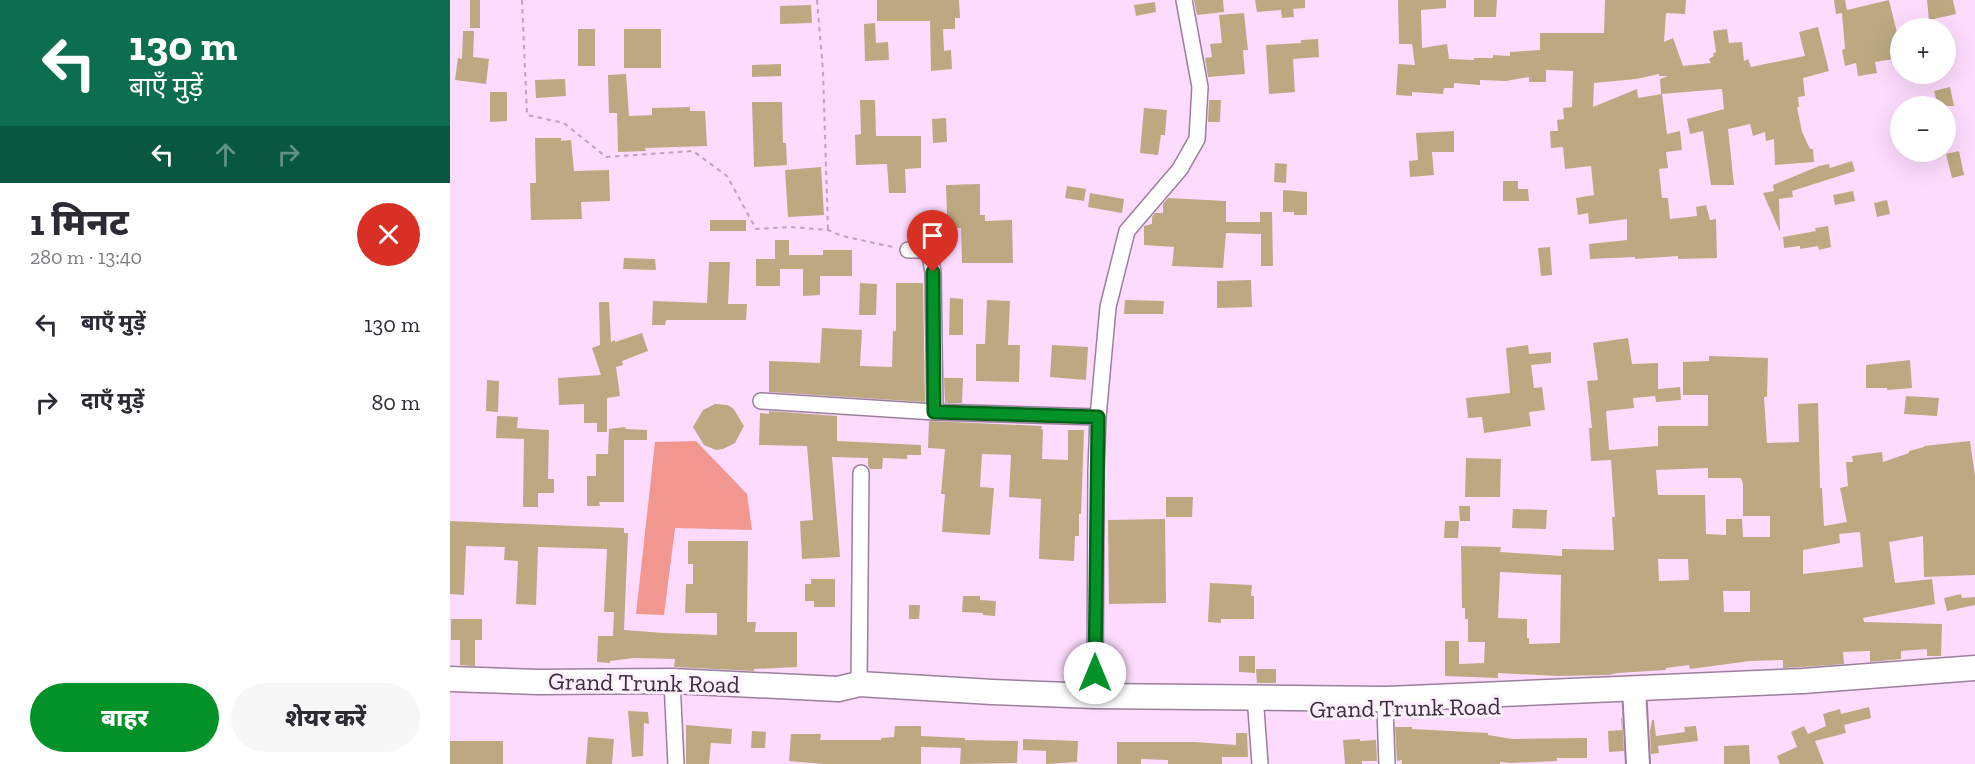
<!DOCTYPE html>
<html lang="hi">
<head>
<meta charset="utf-8">
<style>
  :root { --surface:#fff; --page:#f7f7f7; --text:#2b2b33; --muted:#7c7c81; --accent:#039227 }
  body { margin:0; font-family:"Zilla Slab","Noto Sans Devanagari",serif; background:var(--page); color:var(--text); height:100vh; display:flex; flex-direction:column; font-size:22px; white-space:nowrap }
  * { box-sizing:border-box; margin:0 }
  p { font-size:20px; color:var(--muted) }
  .icon { flex:none; width:33px; height:33px; fill:none; stroke:currentColor; stroke-width:2; stroke-linecap:round; stroke-linejoin:round }
  .map { position:relative; flex:1; overflow:hidden }
  .side { display:flex; flex-direction:column; background:var(--surface); width:450px }
  .side>* { flex:none }
  .banner { background:#0b6e4f; color:#fff; overflow:hidden }
  .tools { position:absolute; left:1440px; top:18px; display:grid; gap:12px }
  .tools a { display:grid; place-items:center; width:66px; height:66px; border-radius:50%; background:var(--surface); box-shadow:0 6px 24px #0002; font-size:30px }
  .pin { position:absolute; display:grid; place-items:center; width:51px; height:51px; color:#fff; margin:-62px -26px; border-radius:50% 50% 50% 0; rotate:-45deg; box-shadow:0 0 6px #0007 }
  .pin .icon { rotate:45deg }
  .me { position:absolute; width:66px; margin:-33px; rotate:0deg; stroke-linejoin:round; filter:drop-shadow(0 0 4px #0008) }
  .turn { display:flex; align-items:center; gap:21px; height:126px; padding:0 30px; font-size:27px }
  .turn .icon { width:78px; height:78px; stroke-width:2.5 }
  .turn b { display:block; font-size:42px; line-height:51px }
  .lanes { display:flex; align-items:center; height:57px; padding:0 30px; background:#0003; justify-content:center; gap:30px; direction:ltr }
  .lanes .off { opacity:.35 }
  .round { display:grid; place-items:center; flex:none; width:63px; height:63px; border-radius:32px; background:var(--page) }
  .overview { display:flex; align-items:center; justify-content:space-between; height:102px; padding:0 30px }
  h1 { font-size:36px; font-weight:800; line-height:45px }
  .action { display:flex; gap:12px; margin-top:auto; padding:12px 30px }
  .action a { flex:1; height:69px; border-radius:36px; background:var(--accent); color:#fff; font-size:24px; font-weight:800; line-height:69px; text-align:center }
  .action a+a { background:var(--page); color:var(--text) }
  ul { padding:0; list-style:none }
  li { display:flex; align-items:center; gap:18px; height:78px; padding:0 30px }
  li div { flex:1 }
  li b { display:block; font-size:22px }
  li em { font-style:normal }
  main { display:flex; flex:1; min-height:0 }
  .map>svg:first-child { display:block }
  .forest { fill:#f1978f }
  .building { fill:#bca981; fill-rule:evenodd }
  .lines { fill:none; stroke-linecap:round; stroke-linejoin:round }
  .minor-casing { stroke:#9c7e9d; stroke-width:18 }
  .primary-casing { stroke:#9c7e9d; stroke-width:26 }
  .trunk-casing { stroke:#9c7e9d; stroke-width:27 }
  .path { stroke:#bda2be; stroke-width:2; stroke-dasharray:4.5 4.5; stroke-linecap:butt }
  .minor { stroke:#fff; stroke-width:15 }
  .primary { stroke:#fff; stroke-width:22 }
  .trunk { stroke:#fff; stroke-width:24 }
  .route-casing { stroke:#025f19; stroke-width:15 }
  .route { stroke:#039227; stroke-width:10 }
  .labels { text-anchor:middle; stroke-width:6; stroke-linejoin:round; paint-order:stroke }
  .street-label { font-size:24px; fill:#3b2e3c; stroke:#fef0fe }
</style>
</head>
<body>
<main>
<section class="side">
<div class="banner">
<div class="turn"><svg class="icon" aria-label="left" viewBox="0 0 24 24"><path d="M17 20v-9H6M10 6l-5 5 5 5"/></svg><div><b>130 m</b>बाएँ मुड़ें</div></div>
<div class="lanes"><svg class="icon" aria-label="left" viewBox="0 0 24 24"><path d="M17 20v-9H6M10 6l-5 5 5 5"/></svg><svg class="icon off" aria-label="ahead" viewBox="0 0 24 24"><path d="M12 20V5M6 11l6-6 6 6"/></svg><svg class="icon off" aria-label="right" viewBox="0 0 24 24"><path d="M7 20v-9h11M14 6l5 5-5 5"/></svg></div>
</div>
<div class="overview"><div><h1>1 मिनट</h1><p>280 m · 13:40</p></div><a class="round" style="background:#d93025;color:#fff"><svg class="icon" aria-label="close" viewBox="0 0 24 24"><path d="M6 6l12 12M18 6L6 18"/></svg></a></div>
<ul>
<li><svg class="icon" aria-label="left" viewBox="0 0 24 24"><path d="M17 20v-9H6M10 6l-5 5 5 5"/></svg><div><b>बाएँ मुड़ें</b></div><em>130 m</em></li>
<li><svg class="icon" aria-label="right" viewBox="0 0 24 24"><path d="M7 20v-9h11M14 6l5 5-5 5"/></svg><div><b>दाएँ मुड़ें</b></div><em>80 m</em></li>
</ul>
<div class="action"><a>बाहर</a><a>शेयर करें</a></div>
</section>
<div class="map">
<svg width="1525" height="764" viewBox="0 0 1525 764">
  <rect width="100%" height="100%" fill="#fddbfe"/>
  <path class="forest" d="M246 441 297 494 302 530 225 528 214 615 186 614 205 442Z"/>
  <path class="building" d="M20 0H30V28H20Z
    M427 0H509L510 18H505V29H493L494 51 501 50 502 69 481 71 480 21H427Z
    M744 0H773L774 12 747 15Z
    M805 0H855V8L843 9 844 17 832 18 831 10 807 12Z
    M948 0H996V8L971 10 972 48 997 44 999 59 1024 60V58H1043V55L1060 56V52L1090 50V33H1154L1155 0H1236L1235 14 1216 13 1214 42 1223 38 1233 66 1261 63 1259 59 1264 56 1263 54 1266 52 1263 31 1277 29 1279 43 1292 42 1294 61 1298 59 1301 67 1355 56 1349 32 1368 27 1379 71 1353 78 1355 96 1348 97 1349 107H1347L1352 132 1360 149H1363L1364 162 1325 165 1324 139 1316 141 1315 132 1303 136 1300 124 1278 129 1284 185H1261L1253 131 1240 134 1237 119 1274 109 1272 89 1211 94 1210 79 1218 76H1209V74L1186 79 1144 83 1143 107 1187 89 1188 98 1212 94 1217 134 1230 131 1232 150 1216 152 1218 168 1209 169 1212 198H1218L1220 219 1247 216 1246 207 1256 205 1260 220 1266 219 1267 258 1228 259V256L1185 259V257L1140 259 1139 244 1177 240V219L1139 224 1138 213 1128 215 1126 198 1144 195 1141 166 1115 169 1113 147 1101 148 1100 131H1108L1107 120 1114 119 1113 108 1122 107 1123 71 1096 70V82H1079V77L1056 81 1030 80V85L1004 83V88H994L993 94 962 92V96L946 95 948 64 965 65 962 44H949Z
    M1024 0H1047L1046 17H1024Z
    M1384 0H1395L1397 10 1439 0 1447 33 1450 32V58L1425 62 1427 73 1408 76 1406 63 1395 66 1392 50 1395 49 1392 13 1386 14Z
    M1477 0H1503L1506 14 1479 20Z
    M705 2 706 12 686 16 684 5Z
    M361 5 362 23 330 24V6Z
    M794 13 798 50H793L795 74 758 77 755 58 762 57 760 44 772 43 769 15Z
    M425 23 426 43 438 42 439 60 415 61 414 24Z
    M128 29H145V66H128Z
    M174 29H211V68H174Z
    M13 31H24L23 57 39 59 36 84 5 80 8 58 12 59Z
    M868 39 869 57 843 59 845 92 819 94 816 45 851 43V40Z
    M331 64V76L302 77V65Z
    M176 74 179 116 202 115V108L240 107V111H255L257 146 195 148 196 151 168 152 167 113H159L158 75Z
    M115 79 116 96 86 98 85 80Z
    M1500 87 1504 106H1488L1484 91Z
    M40 92H57V121L40 122Z
    M410 100H425L426 136H471V168L455 169 456 193H439L437 164 406 165 405 135 411 134Z
    M759 100H771L770 122H758Z
    M302 102H332L333 143H336L337 165 304 167Z
    M694 108 717 110 715 135H711L708 155 690 153Z
    M496 118 497 142 483 143 482 119Z
    M1004 131V152H982L984 175 960 177 959 161 968 160 966 133Z
    M85 138H111V141L121 140 124 171 159 170 160 201 131 202 132 219 81 220 80 183H86Z
    M1509 151 1514 175 1502 178 1496 154Z
    M1402 161 1405 171 1342 191 1343 197 1329 199 1330 232 1313 193 1324 191 1323 185 1369 166 1379 164 1380 168Z
    M825 163 837 164 836 183 824 182Z
    M371 167 374 215 338 217 335 170Z
    M1053 181H1068V189H1078L1079 201H1053Z
    M530 184V215H535V221L562 220 563 263H512L511 228 486 229V215H497L496 185Z
    M617 186 636 189 634 201 615 198Z
    M833 190 857 192V215H844V212H833Z
    M1403 191 1405 201 1385 205 1383 195Z
    M640 193 674 199 672 213 638 207Z
    M718 198 776 201V222H810V212H822L823 266H811V234L776 233 773 268 722 266 724 247 694 245V226L702 224V217L705 213H713V204Z
    M1437 200 1440 214 1427 217 1424 203Z
    M260 220H296V231H260Z
    M1378 226 1381 247 1369 250 1368 246 1350 249V246L1334 248 1333 237 1366 231 1365 228Z
    M325 240H339V255H373V250H402V276H370V295L353 296V269H330V286H306V259H325Z
    M1100 247 1102 275 1091 276 1088 248Z
    M174 258 205 259 206 270 173 269Z
    M259 262H280L278 304H297L296 320H216L215 325H202L203 301 257 303Z
    M801 280 802 307 767 308V281Z
    M410 283 427 284 426 315H409Z
    M446 283H473L475 402 319 392V361L370 363 372 328 412 330 410 366 442 367 443 331H446Z
    M500 298 513 299V335H499Z
    M537 300 560 301 558 345H570L569 382 526 381V344H535Z
    M675 300 714 301 713 314H674Z
    M149 302H159L161 342 165 340V342L192 333 198 351 172 361 173 365 166 367 170 396 157 398V432H147V423H134V404L109 405 108 378 151 375 142 348 150 345Z
    M1178 338 1182 364 1208 363V389L1230 387 1231 400 1206 402 1205 396 1183 398 1184 408 1156 411 1159 450 1208 446V426H1258V395H1233V362L1259 361V356L1318 358 1317 397H1314L1317 443 1349 442 1348 404 1368 403 1370 488H1372L1374 526 1397 522 1390 488 1398 486 1396 462H1403L1402 456 1432 452 1433 462 1459 453V451L1474 447V446L1520 441 1525 476V575L1474 577 1473 536 1439 542 1445 583 1482 579 1485 604 1413 618 1414 622 1492 624 1491 656H1477V649L1451 651V659L1420 662V651L1393 652 1394 664 1352 667 1333 668V660L1300 661 1240 669 1239 665 1216 668V670L1168 673 1158 675 1109 676 1048 673V678L995 676V641H1009V664L1034 663 1035 642H1018V619H1015V608H1012L1011 546 1051 547 1050 552 1112 556V549L1164 550 1162 517H1165L1161 460 1141 461 1139 428H1142L1137 381 1148 380 1143 343ZM1258 468V478H1291L1293 484V516H1320V537H1293L1292 519H1276V535L1256 534 1255 495H1208L1206 470ZM1410 532 1413 567 1353 574V550L1390 543 1389 534ZM1208 559H1238L1239 580 1209 581ZM1050 572 1111 575 1110 643 1079 644V638H1077V619L1048 618ZM1273 591H1300V612H1274Z
    M602 345 638 347 636 380 600 377Z
    M1078 345 1079 354 1101 352V363L1081 365 1084 388 1092 387 1095 410 1079 412 1081 426 1034 433 1032 417 1018 418 1016 398 1060 393 1056 348Z
    M1460 360 1462 388 1437 390V388H1416V365Z
    M494 378H513L512 403H495Z
    M37 380 49 381 48 412 36 411Z
    M1456 396 1489 398 1487 416 1454 414Z
    M265 404 277 405 283 408 294 426 285 443 273 449 266 450 254 445 243 427 253 410Z
    M319 411 387 416V441L471 445V455H457V459L433 458 432 469H420L418 466V458L382 457 390 557 352 559 350 521 363 520 357 446 309 445 310 413 319 414Z
    M47 416 68 417 67 428 99 430 98 479H104V493H88V507H73L74 439 46 438Z
    M479 421 592 426 591 429 593 430 592 459 618 460V430H634L631 514H629V536H625L624 561 589 559 591 499 559 497 561 455 532 454 530 487 544 488 540 535 492 532 495 494H491L495 449 478 448Z
    M175 427 176 429 197 430V440H174V502H149L150 506H137V476H146V454H158L159 429Z
    M1016 458 1051 459 1050 497H1015Z
    M716 497H743L742 517H716Z
    M1009 506H1020V521H1010Z
    M1063 509 1097 510 1096 529 1062 528Z
    M715 519 716 603 659 604 658 520Z
    M0 521 174 528V533H178L174 630 214 633 267 635V613H235L236 584H243V564H238V541H298L297 622H306L305 632H347V667L304 669V671L224 667 225 659 184 658 160 661V663L147 662 148 636H163L164 612H154L157 549 88 547 86 605 66 604 68 561 54 560 55 547 16 546 14 595 0 594Z
    M995 521H1009L1008 538H994Z
    M361 579H385V607H364V601H355V584H361Z
    M760 583 802 585 801 596H804V619H771V623L758 622Z
    M1511 594 1512 598 1525 597V605L1497 611 1494 598Z
    M513 596H530V600L546 601 545 616 533 615V613L512 612Z
    M459 605H470L469 619H459Z
    M1 619H32V640H25V666L10 665V640H1Z
    M789 656H805V673L789 672Z
    M806 669H826V683H807Z
    M1419 707 1421 718 1394 725 1396 733 1365 741 1374 764H1330L1327 756 1347 747 1341 732 1354 726 1358 734 1376 726 1373 714 1390 709 1391 714Z
    M178 711 198 712 199 724 194 723 193 756 182 757Z
    M1171 718H1172L1174 751 1159 752 1158 731 1172 730Z
    M1202 720H1204L1206 736 1235 732 1234 727 1246 726 1248 741 1208 746 1209 753 1201 754 1200 731Z
    M236 725 282 729 281 744 261 743 259 764H236Z
    M445 726H471V736L515 738V740L568 741 567 763 510 764 511 748 471 747V764H374L339 761 341 734H371L370 740H431V738L444 737Z
    M945 727H962V729L1038 733V735L1062 739 1137 738V758H1107V761L1061 763 1050 762V764H952V760L947 761Z
    M302 731 316 732 315 748H301Z
    M786 733H797L798 757H772V764H718V760L691 759V764H667V742H744L786 745Z
    M138 737 164 739 162 764H136Z
    M573 739 628 741 627 762 596 764V751L573 750Z
    M910 739V741L926 740 927 761H912V764H895L893 740Z
    M0 741H53V764H0Z
    M1299 745 1300 764H1274V746Z"/>
  <g class="lines">
    <defs>
      <path id="minor" d="M458 250H479L483 272 485 412
        M311 401 485 412 648 417
        M222 681 226 764
        M409 684 411 473
        M645 696 646 471 648 417 658 307 677 231 730 169 747 139 750 87 734 0
        M806 709 810 764
        M935 709 937 764"/>
      <path id="primary" d="M1184 688 1188 764"/>
      <path id="trunk" d="M0 679 88 682 222 681 388 689 409 684 542 692 645 696 937 699 1353 681 1525 668"/>
    </defs>
    <use href="#minor" class="minor-casing"/>
    <use href="#primary" class="primary-casing"/>
    <use href="#trunk" class="trunk-casing"/>
    <path class="path" d="M72 0 77 115 114 123 156 157 243 151 277 176 306 229 341 227 378 230 392 236 443 247
      M367 0 373 71 378 230"/>
    <use href="#minor" class="minor"/>
    <use href="#primary" class="primary"/>
    <use href="#trunk" class="trunk"/>
  </g>
  <g class="lines">
    <defs>
      <path id="route" d="M483 272 484 412 648 417 645 673"/>
    </defs>
    <use href="#route" class="route-casing"/>
    <use href="#route" class="route"/>
  </g>
  <g class="labels">
    <g class="street-label">
      <text transform="translate(194 683) rotate(1)" y="8">Grand Trunk Road</text>
      <text transform="translate(955 708) rotate(-1)" y="8">Grand Trunk Road</text>
    </g>
  </g>
</svg>
<div class="tools">
<a>+</a>
<a>−</a>
</div>
<div class="pin" style="left:483px;top:272px;background:#d93025"><svg class="icon" aria-label="arrive" viewBox="0 0 24 24"><path d="M6 21V4h12l-3 4 3 4H6"/></svg></div>
<svg class="me" style="left:645px;top:673px" viewBox="-20 -20 40 40"><circle r="19" fill="#fff"/><path d="M0-13L10 11 0 6-10 11z" fill="#039227"/></svg>
</div>
</main>
</body>
</html>
